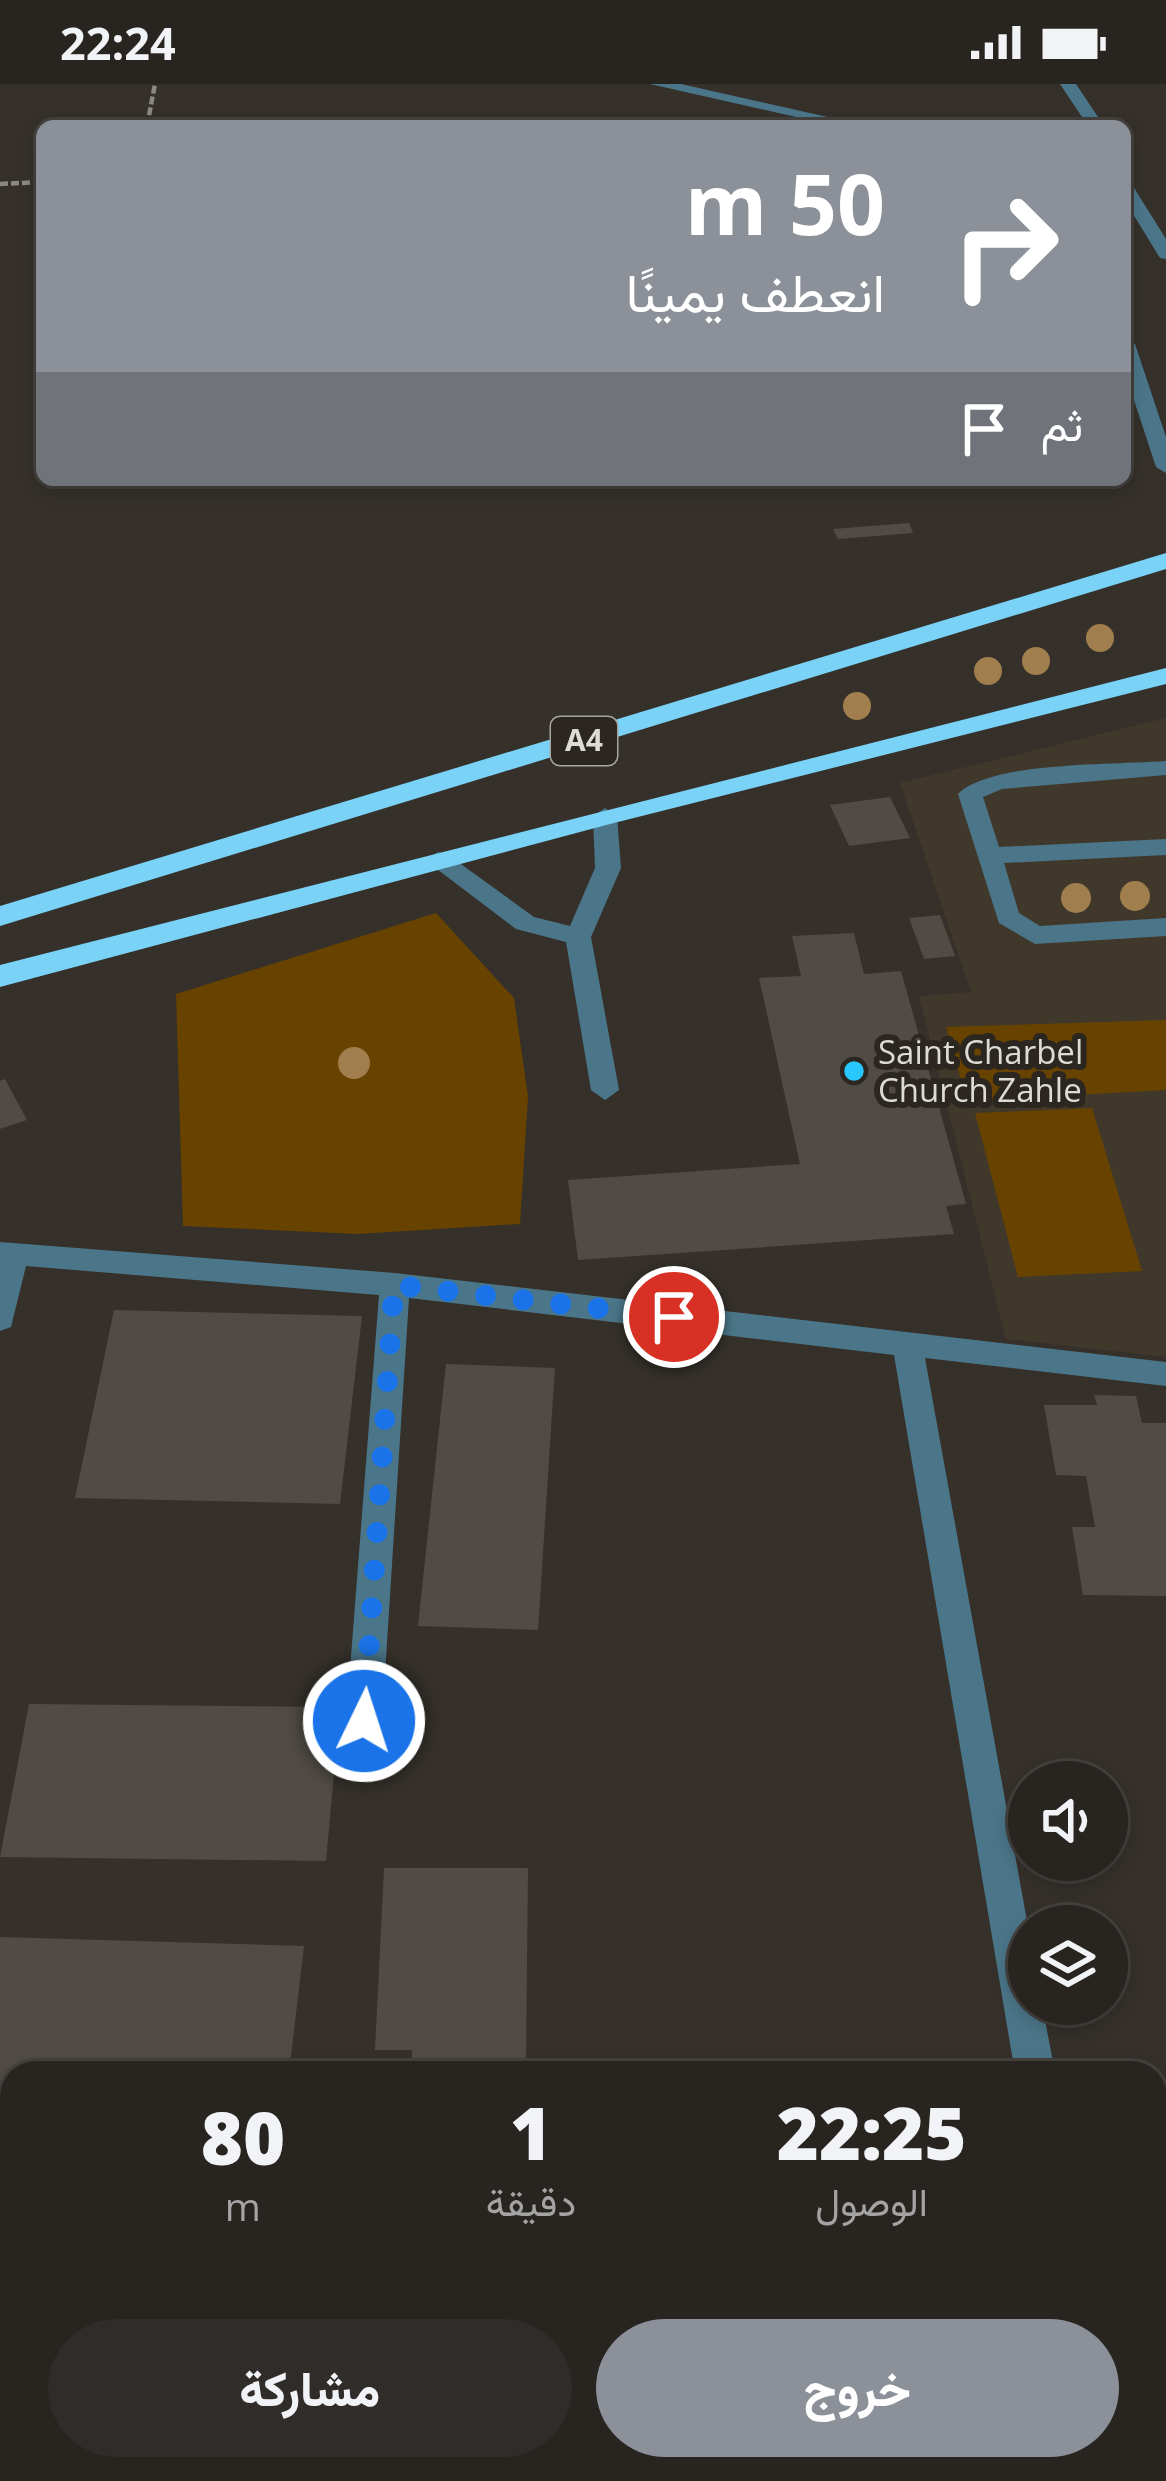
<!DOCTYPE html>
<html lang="ar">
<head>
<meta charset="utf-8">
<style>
  :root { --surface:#282420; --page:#302c29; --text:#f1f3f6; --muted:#a5a4a5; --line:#44413e; --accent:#8c9099 }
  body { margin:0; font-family:"Open Sans",Vazirmatn,sans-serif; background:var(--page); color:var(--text); direction:rtl; height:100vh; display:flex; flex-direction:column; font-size:45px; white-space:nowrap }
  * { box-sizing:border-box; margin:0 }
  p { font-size:39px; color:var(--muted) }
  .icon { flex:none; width:66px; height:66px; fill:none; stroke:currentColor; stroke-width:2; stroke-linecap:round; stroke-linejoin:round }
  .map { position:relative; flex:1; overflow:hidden; direction:ltr }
  .panel { position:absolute; left:0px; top:1977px; width:1167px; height:420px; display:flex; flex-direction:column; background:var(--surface); border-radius:36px 36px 0 0; box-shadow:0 6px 18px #0003,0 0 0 3px var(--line); direction:rtl }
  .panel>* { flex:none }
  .top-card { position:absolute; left:36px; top:36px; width:1095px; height:366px; border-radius:18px; box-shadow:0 6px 18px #0003,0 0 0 3px var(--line); direction:rtl; background:#8c9099; color:#fff; overflow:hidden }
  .buttons { position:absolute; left:1008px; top:1677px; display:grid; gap:24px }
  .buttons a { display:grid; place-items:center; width:120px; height:120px; border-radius:50%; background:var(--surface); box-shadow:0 6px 18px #0003,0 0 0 3px var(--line); font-size:60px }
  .pin { position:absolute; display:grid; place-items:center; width:102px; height:102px; color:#fff; margin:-51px; border:6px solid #fff; border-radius:50%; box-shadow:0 3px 12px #0007 }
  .me { position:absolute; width:132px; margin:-66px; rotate:4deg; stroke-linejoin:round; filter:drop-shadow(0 0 9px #0008) }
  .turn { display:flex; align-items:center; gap:42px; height:252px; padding:0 48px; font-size:54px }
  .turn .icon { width:156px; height:156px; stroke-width:2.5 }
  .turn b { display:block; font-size:84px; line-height:102px }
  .then { display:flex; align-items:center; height:114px; padding:0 48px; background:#0003; gap:24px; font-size:45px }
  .eta { display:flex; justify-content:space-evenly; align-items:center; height:204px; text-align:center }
  .eta b { font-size:72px; font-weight:800; line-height:84px }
  .primary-button { display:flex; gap:24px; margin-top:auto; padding:24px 48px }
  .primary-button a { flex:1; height:138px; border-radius:72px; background:var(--accent); color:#fff; font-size:48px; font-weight:800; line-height:138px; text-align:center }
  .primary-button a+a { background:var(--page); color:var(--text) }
  .status { display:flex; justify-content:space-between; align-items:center; height:84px; padding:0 60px; background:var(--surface); direction:ltr }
  .status svg { height:33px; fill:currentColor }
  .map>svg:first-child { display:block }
  .built { fill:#41382c }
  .green { fill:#684300 }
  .building { fill:#504b44 }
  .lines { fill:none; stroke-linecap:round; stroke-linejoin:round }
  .path { stroke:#8c8883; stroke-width:4.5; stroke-dasharray:8 3; stroke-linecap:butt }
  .minor { fill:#4b7689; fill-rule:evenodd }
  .highway { fill:#7ad2f7; fill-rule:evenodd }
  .tree { fill:#a17e4d }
  .route { stroke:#1a73e8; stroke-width:21; stroke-dasharray:0 37.8 }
  .poi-dot { fill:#28c8ff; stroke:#2b2620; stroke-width:4.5 }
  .labels { text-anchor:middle; stroke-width:12; stroke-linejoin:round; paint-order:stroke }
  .shield { fill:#2b2620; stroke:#a8a5a0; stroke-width:3 }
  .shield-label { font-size:30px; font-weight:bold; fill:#dedbd7 }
  .poi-label { font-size:33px; fill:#dedbd7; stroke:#2b2620; text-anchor:start }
</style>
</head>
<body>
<div class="status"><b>22:24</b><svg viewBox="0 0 49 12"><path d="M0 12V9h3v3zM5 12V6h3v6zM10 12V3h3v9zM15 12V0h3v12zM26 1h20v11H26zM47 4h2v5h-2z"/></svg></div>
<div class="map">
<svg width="1166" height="2397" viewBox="0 0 1166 2397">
  <rect width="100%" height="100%" fill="#35302a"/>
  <path class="built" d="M1166 634V1273L1006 1255 919 912 971 908 900 699Z"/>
  <path class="green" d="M436 829 514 914 528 1013 520 1140 358 1150 183 1142 176 910Z
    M1166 936V1006L967 1017 946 943Z
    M1092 1024 1142 1187 1018 1193 975 1029Z"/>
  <path class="building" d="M909 439 913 449 838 455 833 445Z
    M890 713 910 754 849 762 830 721Z
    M940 831 955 872 924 875 909 834Z
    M854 849 864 890 901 887 966 1120 946 1122 954 1150 578 1176 568 1096 800 1080 759 894 801 892 792 852Z
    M5 995 27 1036 0 1045V997Z
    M114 1226 362 1232 340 1420 75 1414Z
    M446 1280 555 1284 538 1546 418 1542Z
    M1094 1311 1136 1312 1142 1339H1166V1512L1083 1511 1072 1443H1095L1086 1392 1056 1391 1044 1321H1097Z
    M29 1620 340 1623 326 1777 0 1773Z
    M384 1784H528L526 1978H496V1989H411L412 1966H375Z
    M0 1853 304 1862 289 1989H12V2059H0Z"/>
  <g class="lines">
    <path class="path" d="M147 42 155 0
      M0 100 42 98"/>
    <path class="minor" d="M650 0H681L868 42H836Z
      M1060 0H1076L1104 42H1088Z
      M1125 98 1131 99 1166 155V175L1160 174 1125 117Z
      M1125 254 1135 260 1166 353V389L1156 383 1125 289Z
      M1166 677V691L1002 705 983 713 999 763 1166 755V771L1004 779 1019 829 1040 842 1166 834V852L1035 860 999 839 958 710C991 677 1117 681 1166 677Z
      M605 724 617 732 621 784 591 853 619 1006 605 1016 591 1006 566 858 516 845 425 776 438 768 447 770 534 833 570 842 595 784 593 732Z
      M0 1158 395 1189 1166 1278V1302L925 1274 1029 1848V1920H1042L1055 1989H1015L894 1271 409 1214 382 1637 376 1648 364 1653 352 1648 346 1637 379 1211 26 1182 11 1243 0 1247Z"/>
    <path class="highway" d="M1166 469V485L0 842V822Z
      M1166 584V600L610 740 0 903V881Z"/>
  </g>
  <g class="tree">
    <circle cx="1100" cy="554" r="14"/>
    <circle cx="1036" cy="577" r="14"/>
    <circle cx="988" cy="587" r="14"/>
    <circle cx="857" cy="622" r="14"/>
    <circle cx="1135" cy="812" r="15"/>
    <circle cx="1076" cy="814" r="15"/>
    <circle cx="354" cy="979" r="16"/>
  </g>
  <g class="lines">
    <path class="route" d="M364 1637 394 1201 674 1233"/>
  </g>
  <circle class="poi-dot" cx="854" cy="987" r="12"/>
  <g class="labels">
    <rect class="shield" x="551" y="633" width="66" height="48" rx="9"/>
    <g class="shield-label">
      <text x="584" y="667">A4</text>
    </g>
    <g class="poi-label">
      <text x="878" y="980">Saint Charbel<tspan x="878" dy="38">Church Zahle</tspan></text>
    </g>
  </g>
</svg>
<div class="buttons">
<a><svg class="icon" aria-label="sound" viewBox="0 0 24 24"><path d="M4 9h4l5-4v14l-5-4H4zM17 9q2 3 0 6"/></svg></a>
<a><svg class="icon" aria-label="layers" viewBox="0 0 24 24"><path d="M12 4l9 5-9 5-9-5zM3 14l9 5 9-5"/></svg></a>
</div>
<div class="pin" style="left:674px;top:1233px;background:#d93025"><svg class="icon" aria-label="arrive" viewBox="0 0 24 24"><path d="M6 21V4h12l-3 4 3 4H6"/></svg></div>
<svg class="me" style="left:364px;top:1637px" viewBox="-20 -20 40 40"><circle r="17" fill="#1a73e8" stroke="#fff" stroke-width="3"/><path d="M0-11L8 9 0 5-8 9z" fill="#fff"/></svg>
<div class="top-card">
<div class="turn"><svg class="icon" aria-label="right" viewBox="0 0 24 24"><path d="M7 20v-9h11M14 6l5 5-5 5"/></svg><div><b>50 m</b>انعطف يمينًا</div></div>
<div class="then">ثم<svg class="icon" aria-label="arrive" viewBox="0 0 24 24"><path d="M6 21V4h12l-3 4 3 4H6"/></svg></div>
</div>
<section class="panel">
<div class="eta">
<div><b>22:25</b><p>الوصول</p></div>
<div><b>1</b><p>دقيقة</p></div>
<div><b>80</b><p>m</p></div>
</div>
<div class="primary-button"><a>خروج</a><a>مشاركة</a></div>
</section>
</div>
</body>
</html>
